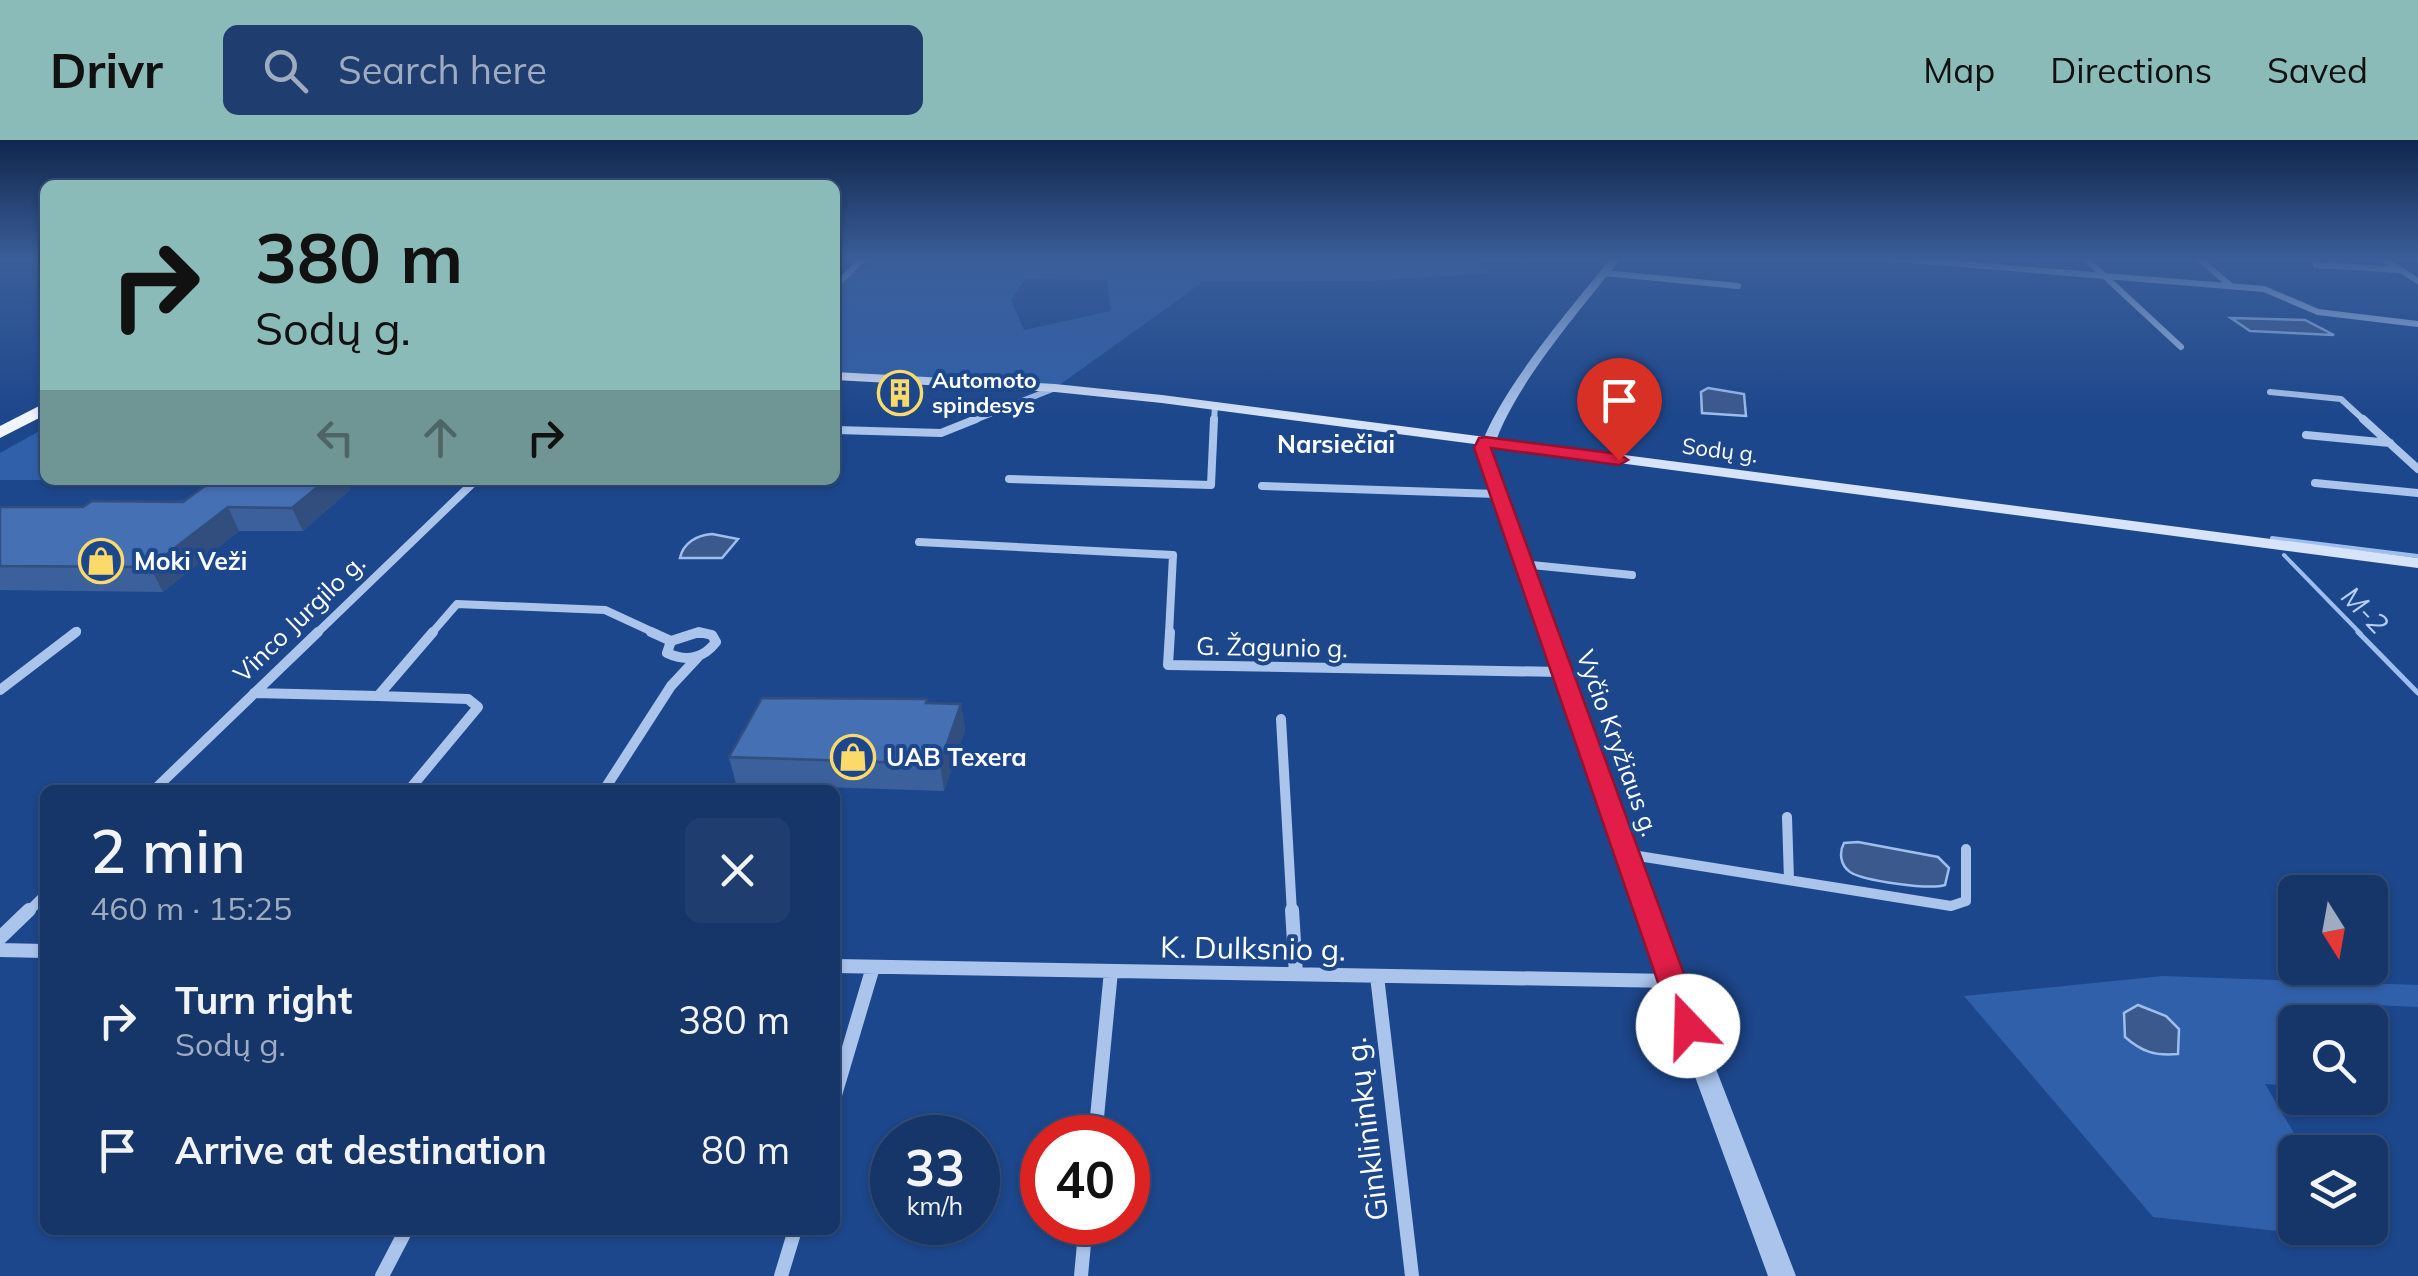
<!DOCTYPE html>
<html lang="en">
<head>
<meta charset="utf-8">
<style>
  :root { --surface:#163569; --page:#1f3d6f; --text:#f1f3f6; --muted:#9eabc0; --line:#35507d; --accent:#8bbbb9 }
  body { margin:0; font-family:Mulish,sans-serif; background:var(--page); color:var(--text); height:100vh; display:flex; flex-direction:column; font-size:38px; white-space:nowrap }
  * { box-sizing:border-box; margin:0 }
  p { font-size:32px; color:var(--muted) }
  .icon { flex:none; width:55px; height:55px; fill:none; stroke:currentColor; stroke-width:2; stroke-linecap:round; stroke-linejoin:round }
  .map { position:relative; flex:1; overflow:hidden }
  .drawer { position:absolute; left:40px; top:645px; width:800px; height:450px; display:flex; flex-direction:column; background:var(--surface); border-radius:15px; box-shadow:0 2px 8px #0004,0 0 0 2px var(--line) }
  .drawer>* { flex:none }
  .banner { position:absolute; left:40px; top:40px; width:800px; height:305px; border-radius:15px; box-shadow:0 2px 8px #0004,0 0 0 2px var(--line); background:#8bbbb9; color:#111; overflow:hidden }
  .needle { width:65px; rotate:169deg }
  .controls { position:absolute; left:2278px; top:735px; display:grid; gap:20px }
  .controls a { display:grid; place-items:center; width:110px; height:110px; border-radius:15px; background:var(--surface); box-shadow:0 2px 8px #0004,0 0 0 2px var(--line); font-size:50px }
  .speed { position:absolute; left:870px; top:975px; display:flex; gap:20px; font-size:50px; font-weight:700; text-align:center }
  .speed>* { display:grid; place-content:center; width:130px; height:130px; border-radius:50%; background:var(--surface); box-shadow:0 2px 8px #0004,0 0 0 2px var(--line); line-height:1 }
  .speed small { font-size:25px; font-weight:400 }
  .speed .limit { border:15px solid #d22; background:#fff; color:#111 }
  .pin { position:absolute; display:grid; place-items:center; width:85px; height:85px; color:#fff; margin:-102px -42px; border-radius:50% 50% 50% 0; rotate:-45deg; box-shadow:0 0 10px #0007 }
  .pin .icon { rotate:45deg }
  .me { position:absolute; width:110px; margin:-55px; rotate:339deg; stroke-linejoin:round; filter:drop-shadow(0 0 8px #0008) }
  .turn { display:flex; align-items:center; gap:35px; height:210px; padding:0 50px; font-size:45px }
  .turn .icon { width:130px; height:130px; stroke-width:2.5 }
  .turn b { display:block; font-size:70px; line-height:85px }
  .lanes { display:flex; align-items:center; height:95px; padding:0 50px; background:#0003; justify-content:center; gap:50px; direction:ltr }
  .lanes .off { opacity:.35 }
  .round { display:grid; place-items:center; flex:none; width:105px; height:105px; border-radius:15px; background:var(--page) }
  .overview { display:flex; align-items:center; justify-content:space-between; height:170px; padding:0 50px }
  h1 { font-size:60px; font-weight:600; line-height:75px }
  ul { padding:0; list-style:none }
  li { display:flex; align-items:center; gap:30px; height:130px; padding:0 50px }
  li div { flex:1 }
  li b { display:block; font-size:38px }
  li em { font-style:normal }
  header { display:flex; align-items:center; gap:60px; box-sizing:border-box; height:140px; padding:0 50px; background:var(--accent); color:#111 }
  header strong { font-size:48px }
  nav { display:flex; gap:55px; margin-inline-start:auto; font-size:35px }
  .search { width:700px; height:90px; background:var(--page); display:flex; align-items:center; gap:25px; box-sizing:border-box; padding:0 35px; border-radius:15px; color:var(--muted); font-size:38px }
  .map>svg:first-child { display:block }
  .green { fill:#3160aa; fill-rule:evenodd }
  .water { fill:#3b598c; stroke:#9dbeee; stroke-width:2.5 }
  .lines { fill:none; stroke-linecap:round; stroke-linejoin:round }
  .stream-far1 { stroke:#9dbeee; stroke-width:4 }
  .stream { stroke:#9dbeee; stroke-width:5 }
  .minor-far3 { stroke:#aac4ec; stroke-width:6 }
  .minor-far2 { stroke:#aac4ec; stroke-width:8 }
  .minor-far1 { stroke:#aac4ec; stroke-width:10 }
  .minor { stroke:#aac4ec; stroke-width:14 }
  .tertiary { fill:#aac4ec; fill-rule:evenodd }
  .secondary { fill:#d6e3f9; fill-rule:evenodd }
  .primary { fill:#f0f5ff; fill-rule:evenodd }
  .wall { fill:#3c609b }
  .shaded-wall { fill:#314e7e }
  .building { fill:#4670b4; stroke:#314e7e; stroke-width:2.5 }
  .route { fill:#e11d48; stroke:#92132f; stroke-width:2.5 }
  .labels { text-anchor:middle; stroke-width:8; stroke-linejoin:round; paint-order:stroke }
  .far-poi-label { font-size:22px; font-weight:bold; fill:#fff; stroke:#1d478c; text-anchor:start }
  .far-street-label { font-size:22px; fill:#fff; stroke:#1d478c }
  .far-quarter-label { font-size:25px; font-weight:bold; fill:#fff; stroke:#1d478c }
  .poi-label { font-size:25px; font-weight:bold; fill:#fff; stroke:#1d478c; text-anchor:start }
  .street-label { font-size:25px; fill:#fff; stroke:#1d478c }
  .water-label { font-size:28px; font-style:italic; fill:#b6cff4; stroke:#1d478c }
  .near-street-label { font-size:30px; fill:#fff; stroke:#1d478c }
</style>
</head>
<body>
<header>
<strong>Drivr</strong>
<div class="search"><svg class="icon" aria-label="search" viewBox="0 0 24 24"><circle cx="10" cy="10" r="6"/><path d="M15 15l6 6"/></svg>Search here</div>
<nav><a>Map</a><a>Directions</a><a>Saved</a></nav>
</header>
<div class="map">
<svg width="2418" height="1136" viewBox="0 0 2418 1136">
  <rect width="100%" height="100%" fill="#1d478c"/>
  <path class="green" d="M883 118H1470L1492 133 1368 141 1203 142 1058 246 835 233V148L852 131 874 128ZM1025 139 1107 140 1111 171 1024 190 1011 160Z
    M45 288V340H0V313Z
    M2163 836 2418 845V867L2330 863 2342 882H2295V946L2265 944 2305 1012H2295V1088H2348L2355 1100 2153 1077 1964 856Z"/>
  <path class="water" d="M2231 178 2305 180 2334 195 2250 191Z
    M1708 248 1744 254 1746 276 1702 273 1701 252Z
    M712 394 738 399 722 418H680C683 403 697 395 712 394Z
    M1858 702 1938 717 1949 728 1945 745C1929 750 1864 741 1850 732 1840 725 1839 712 1844 703Z
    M2138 865 2166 876 2179 889 2178 914C2155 916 2142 912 2125 897L2124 873Z"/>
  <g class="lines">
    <path class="stream-far1" d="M2272 398 2418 416
      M2284 415 2361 494"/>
    <path class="stream" d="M2358 492 2418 553"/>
    <path class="minor-far3" d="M1887 118 2264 149 2318 172 2418 184
      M2085 118 2181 207
      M2198 118 2230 145
      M2382 118 2418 141
      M2316 125 2401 130
      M1604 133 1738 146
      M835 146 864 118
      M2270 252 2341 259 2366 282
      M970 282 1055 248
      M1214 282 1215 265"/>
    <path class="minor-far2" d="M2363 279 2418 329
      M836 290 941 293 976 279
      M2306 295 2390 303
      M1009 339 1211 345 1214 279
      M2315 343 2418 353
      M1262 346 1496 354
      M919 402 1173 415 1169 494
      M1522 424 1632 435
      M73 494 77 491
      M316 494 476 340
      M431 494 457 464 605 470 657 494
      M692 494H709"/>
    <path class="minor-far1" d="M651 492 671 501
      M699 492 712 495 716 502C703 519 686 522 667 513L671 501Z
      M1170 492 1168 525 1560 532
      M0 550 76 492
      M254 553 378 556
      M1281 579 1292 773
      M154 650 318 492
      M409 650 478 567 468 559 378 556 433 492
      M604 650 671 546 698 517
      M1787 677 1789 740
      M1626 714 1951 766 1966 761V709
      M27 773 45 755"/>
    <path class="minor" d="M1292 770 1296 834
      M0 798 29 770
      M0 810 45 811
      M835 826 1671 841
      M1377 836 1412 1136
      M835 955 873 827
      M1095 998 1111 831
      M382 1136 406 1090
      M781 1136 795 1090
      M1081 1136 1086 1082"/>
    <path class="tertiary" d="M1611 118H1621C1581 170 1503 257 1491 319L1682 841 1796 1136H1768L1660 841 1477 319C1491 259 1571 168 1611 118Z"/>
    <path class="secondary" d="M835 232 1055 244 1162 255 2418 418V428L1162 263 1055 252 835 240Z"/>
    <path class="primary" d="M45 263V275L0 298V286Z"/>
  </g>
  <path class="wall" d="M351 349 303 391H239L163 452 0 450V367H83Z
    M928 563 961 564 965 590 944 651 736 644 729 617Z"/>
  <path class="shaded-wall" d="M326 340H347L351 349 303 391 292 368Z
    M228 367 239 391 163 452 150 427Z
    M961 564 965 590 944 651 940 624Z"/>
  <path class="building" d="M213 340H326L292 368 228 367 150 427 0 426V367H83L92 361 183 362Z
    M762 558 927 559 926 563 961 564 940 624 729 617Z"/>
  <linearGradient id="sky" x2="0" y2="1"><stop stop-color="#10274d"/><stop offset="0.43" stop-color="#3a5e99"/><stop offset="1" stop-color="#3a5e99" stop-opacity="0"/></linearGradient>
  <rect width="2418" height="277" fill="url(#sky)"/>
  <path class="route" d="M1485 297 1619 314 1628 320 1619 325 1491 308 1703 886 1699 894 1688 898 1677 894 1673 886 1474 308 1479 298Z"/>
  <defs>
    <symbol id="building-ring" viewBox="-11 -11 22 22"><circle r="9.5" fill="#1d478c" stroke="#fcda69" stroke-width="1.5"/><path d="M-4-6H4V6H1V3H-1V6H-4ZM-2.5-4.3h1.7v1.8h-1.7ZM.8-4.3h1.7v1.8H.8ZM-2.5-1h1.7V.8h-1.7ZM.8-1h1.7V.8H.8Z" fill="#fcda69"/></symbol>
    <symbol id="shop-ring" viewBox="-11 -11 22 22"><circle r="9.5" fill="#1d478c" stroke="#fcda69" stroke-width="1.5"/><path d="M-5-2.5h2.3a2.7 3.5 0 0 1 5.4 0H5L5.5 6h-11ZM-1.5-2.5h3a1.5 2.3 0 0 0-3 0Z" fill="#fcda69"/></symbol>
  </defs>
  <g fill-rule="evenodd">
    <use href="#building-ring" x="875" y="228" width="50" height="50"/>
    <use href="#shop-ring" x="76" y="396" width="50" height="50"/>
    <use href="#shop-ring" x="828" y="592" width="50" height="50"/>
  </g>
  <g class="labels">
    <g class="far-poi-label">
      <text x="932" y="248">Automoto<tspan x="932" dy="25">spindesys</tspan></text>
    </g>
    <g class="far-street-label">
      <text transform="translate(1720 310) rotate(7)" y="8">Sodų g.</text>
    </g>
    <g class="far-quarter-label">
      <text x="1336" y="313">Narsiečiai</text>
    </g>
    <g class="poi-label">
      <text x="134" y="430">Moki Veži</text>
      <text x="886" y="626">UAB Texera</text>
    </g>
    <g class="street-label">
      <text transform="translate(299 478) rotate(-44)" y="9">Vinco Jurgilo g.</text>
      <text transform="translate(1272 507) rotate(1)" y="9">G. Žagunio g.</text>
      <text transform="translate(1618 603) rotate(70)" y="9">Vyčio Kryžiaus g.</text>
    </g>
    <g class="water-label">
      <text transform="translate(2365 470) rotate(46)" y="10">M-2</text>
    </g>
    <g class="near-street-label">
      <text transform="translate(1253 809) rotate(1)" y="10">K. Dulksnio g.</text>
      <text transform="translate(1367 989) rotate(-97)" y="10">Ginklininkų g.</text>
    </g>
  </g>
</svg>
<div class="controls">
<a><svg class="needle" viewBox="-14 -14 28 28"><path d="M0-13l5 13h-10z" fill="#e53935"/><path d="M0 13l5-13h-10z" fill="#9eabc0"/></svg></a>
<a><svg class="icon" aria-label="search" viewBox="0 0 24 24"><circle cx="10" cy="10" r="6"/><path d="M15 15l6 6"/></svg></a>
<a><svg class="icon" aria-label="layers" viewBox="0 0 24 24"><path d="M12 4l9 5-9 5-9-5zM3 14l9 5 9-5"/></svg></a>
</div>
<div class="speed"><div>33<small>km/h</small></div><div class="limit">40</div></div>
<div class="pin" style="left:1619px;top:320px;background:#d93025"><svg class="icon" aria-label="arrive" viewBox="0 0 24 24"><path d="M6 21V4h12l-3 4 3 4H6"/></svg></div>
<svg class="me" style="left:1688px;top:886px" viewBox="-20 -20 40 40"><circle r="19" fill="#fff"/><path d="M0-13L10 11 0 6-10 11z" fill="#e11d48"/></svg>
<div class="banner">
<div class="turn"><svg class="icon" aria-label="right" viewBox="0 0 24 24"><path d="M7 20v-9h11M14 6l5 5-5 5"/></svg><div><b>380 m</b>Sodų g.</div></div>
<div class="lanes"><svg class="icon off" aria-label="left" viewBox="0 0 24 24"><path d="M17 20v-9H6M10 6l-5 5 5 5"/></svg><svg class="icon off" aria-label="ahead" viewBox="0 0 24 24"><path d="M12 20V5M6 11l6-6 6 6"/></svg><svg class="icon" aria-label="right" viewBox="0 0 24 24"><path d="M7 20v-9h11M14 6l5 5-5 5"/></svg></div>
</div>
<section class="drawer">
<div class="overview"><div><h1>2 min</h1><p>460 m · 15:25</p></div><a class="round"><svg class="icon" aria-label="close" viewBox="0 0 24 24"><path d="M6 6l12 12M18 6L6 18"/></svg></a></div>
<ul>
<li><svg class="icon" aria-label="right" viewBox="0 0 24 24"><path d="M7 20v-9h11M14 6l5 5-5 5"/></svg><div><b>Turn right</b><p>Sodų g.</p></div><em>380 m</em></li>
<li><svg class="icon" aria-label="arrive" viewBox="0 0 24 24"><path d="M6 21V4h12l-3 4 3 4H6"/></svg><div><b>Arrive at destination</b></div><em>80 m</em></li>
</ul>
</section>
</div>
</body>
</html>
